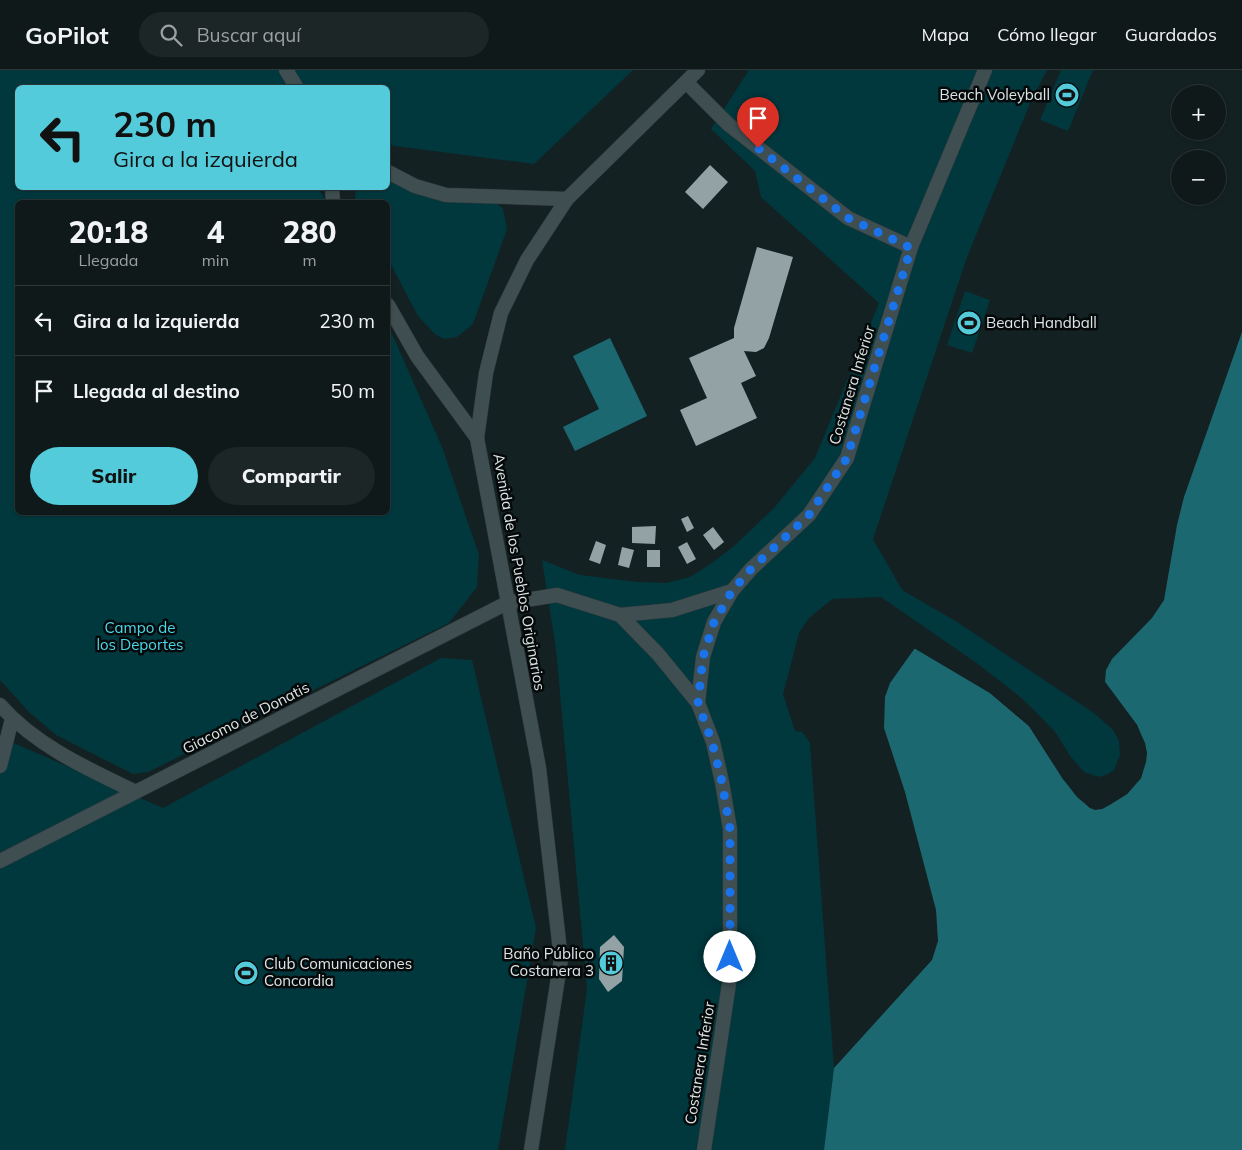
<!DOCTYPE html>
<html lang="es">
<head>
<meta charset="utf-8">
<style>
  :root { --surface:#0f191a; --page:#1d2627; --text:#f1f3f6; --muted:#9ba0a2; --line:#2f3839; --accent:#53cbda }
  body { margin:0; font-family:Mulish,sans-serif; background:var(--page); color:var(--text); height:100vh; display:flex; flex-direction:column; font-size:19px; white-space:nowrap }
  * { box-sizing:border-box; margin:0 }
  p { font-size:16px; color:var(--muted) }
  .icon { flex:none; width:28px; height:28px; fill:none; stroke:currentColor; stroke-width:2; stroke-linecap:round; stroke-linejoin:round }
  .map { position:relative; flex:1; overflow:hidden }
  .side { position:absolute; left:15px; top:130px; width:375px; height:315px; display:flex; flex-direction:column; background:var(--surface); border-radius:8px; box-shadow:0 1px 4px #0004,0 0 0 1px var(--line) }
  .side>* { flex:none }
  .hud { position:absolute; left:15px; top:15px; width:375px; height:105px; border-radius:8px; box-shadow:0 1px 4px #0004,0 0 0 1px var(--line); background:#53cbda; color:#111; overflow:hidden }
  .controls { position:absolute; left:1171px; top:15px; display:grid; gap:10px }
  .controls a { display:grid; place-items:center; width:55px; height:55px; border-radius:50%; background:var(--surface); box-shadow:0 1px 4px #0004,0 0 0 1px var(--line); font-size:25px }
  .pin { position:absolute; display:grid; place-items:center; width:42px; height:42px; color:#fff; margin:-51px -21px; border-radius:50% 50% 50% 0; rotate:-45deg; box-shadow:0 0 5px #0007 }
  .pin .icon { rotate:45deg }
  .me { position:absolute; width:55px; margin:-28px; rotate:0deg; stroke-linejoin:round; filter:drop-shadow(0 0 4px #0008) }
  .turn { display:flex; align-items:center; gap:18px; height:105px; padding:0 15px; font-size:22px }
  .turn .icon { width:65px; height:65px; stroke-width:2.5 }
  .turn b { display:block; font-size:35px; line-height:42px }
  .eta { display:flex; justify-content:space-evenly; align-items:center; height:85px; text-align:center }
  .eta b { font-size:30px; font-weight:800; line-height:35px }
  .primary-button { display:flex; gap:10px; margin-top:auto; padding:10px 15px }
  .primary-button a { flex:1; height:58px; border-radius:30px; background:var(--accent); color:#111; font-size:20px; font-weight:800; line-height:58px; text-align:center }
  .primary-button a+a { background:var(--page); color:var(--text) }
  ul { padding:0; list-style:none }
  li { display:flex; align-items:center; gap:15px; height:70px; padding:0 15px; border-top:1px solid var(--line) }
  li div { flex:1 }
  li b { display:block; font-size:19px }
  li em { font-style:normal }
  header { display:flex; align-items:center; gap:30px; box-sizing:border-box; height:70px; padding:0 25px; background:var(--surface); border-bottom:1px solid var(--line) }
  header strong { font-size:24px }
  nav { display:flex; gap:28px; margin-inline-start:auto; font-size:18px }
  .search { width:350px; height:45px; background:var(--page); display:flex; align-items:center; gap:12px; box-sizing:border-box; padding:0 18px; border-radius:28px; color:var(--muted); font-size:19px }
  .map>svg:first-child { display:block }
  .green { fill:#01383e }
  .water { fill:#1c6871 }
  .pier { fill:#142123 }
  .building { fill:#93a3a5 }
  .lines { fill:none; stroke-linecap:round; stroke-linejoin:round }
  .minor-casing { stroke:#323a3c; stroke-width:15 }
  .tertiary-casing { stroke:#323a3c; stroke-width:15 }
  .minor { stroke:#3f4e50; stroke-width:14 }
  .tertiary { stroke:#3f4e50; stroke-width:14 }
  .route { stroke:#1a73e8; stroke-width:9; stroke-dasharray:0 16.2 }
  .labels { text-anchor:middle; stroke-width:5; stroke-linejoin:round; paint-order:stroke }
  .poi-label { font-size:15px; fill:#dde5e6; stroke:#05090a; text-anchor:end }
  .street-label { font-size:15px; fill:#dde5e6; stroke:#05090a }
  .park-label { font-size:15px; fill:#4cd8ea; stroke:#05090a }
</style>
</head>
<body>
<header>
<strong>GoPilot</strong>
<div class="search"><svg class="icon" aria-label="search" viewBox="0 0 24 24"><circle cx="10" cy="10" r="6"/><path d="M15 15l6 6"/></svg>Buscar aquí</div>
<nav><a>Mapa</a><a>Cómo llegar</a><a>Guardados</a></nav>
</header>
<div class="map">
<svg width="1242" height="1080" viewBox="0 0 1242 1080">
  <rect width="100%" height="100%" fill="#142123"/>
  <path class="green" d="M0 0H633L534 94 388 75V18H18V118H318L327 132H18V442H388V255L442 377 479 485 477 517 449 553 148 702 133 704 56 665 29 642 0 610Z
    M749 0H1047L1031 31 967 187 873 469 902 520 957 552 1094 643 1113 660 1119 671 1120 685 1114 700 1108 704 1099 707 1084 702 1070 686 1056 663 1034 640 1019 626 978 594 881 527 832 529 808 549 799 563 783 624 795 661 802 662 810 673 834 998 824 1080H565L587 919 556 579 542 490 580 505 638 512 666 513 690 507 712 493 734 476 774 438 815 388 879 233 761 127 755 101 711 59Z
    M1061 0H1093L1068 61 1040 50Z
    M388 106 493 130 503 139 507 159 473 254 457 267 444 269 435 264 418 246 388 189V132H357L355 128 356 118H388Z
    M965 221 990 230 972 283 947 275Z
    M441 588 472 590 536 858 498 1080H0V667L163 738Z"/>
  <path class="water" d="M1242 262V1080H824L834 998 932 890 938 871 936 840 905 722 884 658 885 627 890 613 915 578 990 623 1029 656 1063 709 1090 738 1102 739 1111 734 1127 724 1141 708 1147 683 1137 655 1105 612 1106 600 1112 589 1152 548 1164 530 1177 455 1184 427Z
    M610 268 647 346 575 381 563 357 599 339 573 286Z"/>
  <path class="pier" d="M914 575 991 621 1030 654 1065 708 1079 725 1092 736 1096 737 1101 736 1110 732 1125 722 1133 714 1139 707 1144 692 1145 683 1143 674 1135 656 1103 614V611L1105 612 1137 655 1145 673 1147 683 1146 692 1141 708 1127 724 1111 734 1102 739 1095 740 1090 738 1077 727 1063 709 1029 656 990 623 912 577Z"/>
  <path class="building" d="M710 95 728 112 703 139 685 122Z
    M757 177 793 187 769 268 764 278 756 282 744 281 756 306 741 313 757 348 696 376 680 340 707 328 689 288 734 268V258Z
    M688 446 694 458 687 462 681 449Z
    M656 456 655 474 632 473V457Z
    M713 457 724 472 714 480 703 465Z
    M596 471 606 475 600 494 589 490Z
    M687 472 696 489 687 494 678 477Z
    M622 477 634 480 629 498 618 495Z
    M647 480H660V497H647Z
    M614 865 624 877 622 911 608 922 599 909 600 877Z"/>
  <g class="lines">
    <defs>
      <path id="minor" d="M286 0 297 18
        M686 12 728 54 848 148 911 177
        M388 102 415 116 446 125 567 129
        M332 118 333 132
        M388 235 417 286 477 368
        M620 545 672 540 732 521
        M0 635C36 676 88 699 136 722
        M0 696 12 649
        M0 791 507 533 557 525 620 545 658 584 698 633
        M704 1080 730 907V759L722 712 713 672 698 633 703 587 714 552 732 521 751 499 809 445 847 388 911 177 985 0"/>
      <path id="tertiary" d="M531 1080 561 889 539 698 477 368 486 303 501 243 527 190 567 129 698 0"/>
    </defs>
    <use href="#minor" class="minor-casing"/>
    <use href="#tertiary" class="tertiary-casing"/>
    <use href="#minor" class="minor"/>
    <use href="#tertiary" class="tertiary"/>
  </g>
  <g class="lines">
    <path class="route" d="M730 887V759L722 712 712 672 698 633 703 587 714 552 732 521 751 499 809 445 847 388 911 178 848 148 758 78"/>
  </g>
  <defs>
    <symbol id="stadium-disc" viewBox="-11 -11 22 22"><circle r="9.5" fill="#53cbda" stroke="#05090a"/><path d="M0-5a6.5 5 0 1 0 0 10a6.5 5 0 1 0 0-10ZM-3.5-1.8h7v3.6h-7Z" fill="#111"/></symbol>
    <symbol id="building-disc" viewBox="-11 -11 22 22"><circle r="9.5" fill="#53cbda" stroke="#05090a"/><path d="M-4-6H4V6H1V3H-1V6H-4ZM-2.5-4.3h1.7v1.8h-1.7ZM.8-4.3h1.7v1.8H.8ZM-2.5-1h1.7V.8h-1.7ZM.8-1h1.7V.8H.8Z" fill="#111"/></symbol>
  </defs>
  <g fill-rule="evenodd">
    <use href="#stadium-disc" x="1053" y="11" width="28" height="28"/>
    <use href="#stadium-disc" x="955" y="239" width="28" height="28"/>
    <use href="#building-disc" x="597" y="879" width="28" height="28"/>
    <use href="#stadium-disc" x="232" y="889" width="28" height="28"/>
  </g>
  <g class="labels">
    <g class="poi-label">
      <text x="1050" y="30">Beach Voleyball</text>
      <text x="986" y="258" text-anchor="start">Beach Handball</text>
      <text x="594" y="889">Baño Público<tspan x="594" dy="17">Costanera 3</tspan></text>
      <text x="264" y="899" text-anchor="start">Club Comunicaciones<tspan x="264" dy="17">Concordia</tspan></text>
    </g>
    <g class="street-label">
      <text transform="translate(852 315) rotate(-73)" y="5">Costanera Inferior</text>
      <text transform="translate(519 502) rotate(80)" y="5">Avenida de los Pueblos Originarios</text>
      <text transform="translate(246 648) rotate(-27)" y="5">Giacomo de Donatis</text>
      <text transform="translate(700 993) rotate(-81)" y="5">Costanera Inferior</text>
    </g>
    <g class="park-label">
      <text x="140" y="563">Campo de<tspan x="140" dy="17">los Deportes</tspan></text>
    </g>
  </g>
</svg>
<div class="controls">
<a>+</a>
<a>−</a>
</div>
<div class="pin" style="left:758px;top:78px;background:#d93025"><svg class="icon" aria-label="arrive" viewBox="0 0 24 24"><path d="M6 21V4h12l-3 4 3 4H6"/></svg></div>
<svg class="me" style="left:730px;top:887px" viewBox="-20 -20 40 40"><circle r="19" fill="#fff"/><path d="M0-13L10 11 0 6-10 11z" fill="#1a73e8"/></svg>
<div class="hud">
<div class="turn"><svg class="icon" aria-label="left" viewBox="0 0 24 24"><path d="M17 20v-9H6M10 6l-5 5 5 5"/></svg><div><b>230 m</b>Gira a la izquierda</div></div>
</div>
<section class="side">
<div class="eta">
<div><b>20:18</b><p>Llegada</p></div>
<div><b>4</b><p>min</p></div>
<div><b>280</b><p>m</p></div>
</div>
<ul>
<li><svg class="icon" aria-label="left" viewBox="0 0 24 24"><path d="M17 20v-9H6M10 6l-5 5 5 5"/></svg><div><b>Gira a la izquierda</b></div><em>230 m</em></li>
<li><svg class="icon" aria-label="arrive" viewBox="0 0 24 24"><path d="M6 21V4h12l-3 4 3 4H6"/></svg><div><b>Llegada al destino</b></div><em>50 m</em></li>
</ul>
<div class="primary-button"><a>Salir</a><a>Compartir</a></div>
</section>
</div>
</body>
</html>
